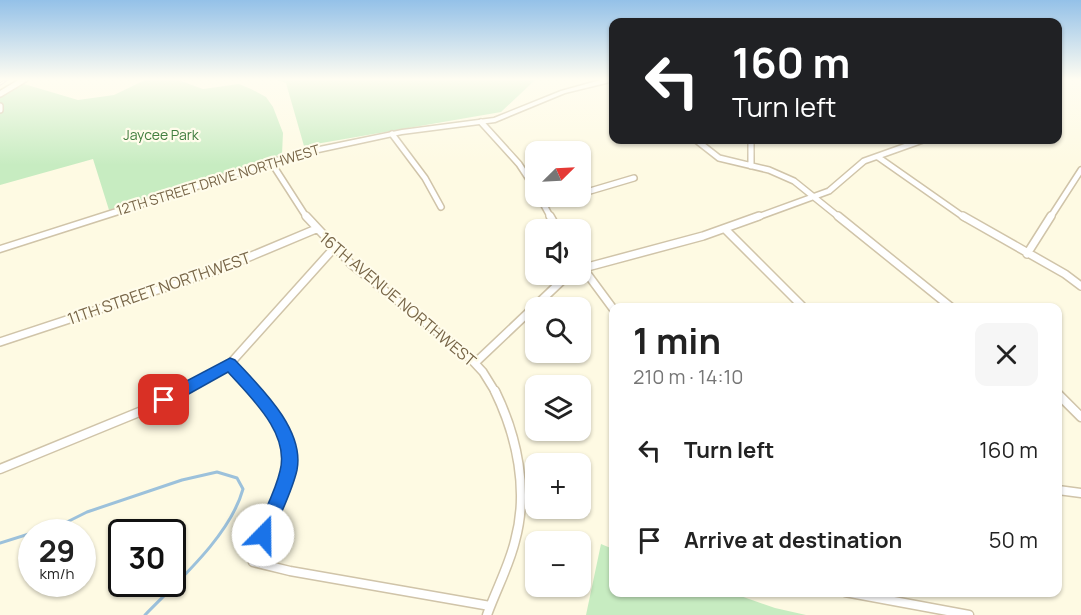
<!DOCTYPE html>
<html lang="en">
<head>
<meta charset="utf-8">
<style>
  :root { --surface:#fff; --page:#f6f6f6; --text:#222; --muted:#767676 }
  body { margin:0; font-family:Manrope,sans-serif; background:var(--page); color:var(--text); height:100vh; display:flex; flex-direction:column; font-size:22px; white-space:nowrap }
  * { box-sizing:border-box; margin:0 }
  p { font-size:20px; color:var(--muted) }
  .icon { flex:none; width:33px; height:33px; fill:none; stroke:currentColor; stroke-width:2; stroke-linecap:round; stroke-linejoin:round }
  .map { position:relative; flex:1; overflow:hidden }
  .drawer { position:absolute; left:609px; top:303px; width:453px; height:294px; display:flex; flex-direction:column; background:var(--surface); border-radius:12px; box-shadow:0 2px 4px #0004 }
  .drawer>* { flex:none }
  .hud { position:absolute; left:609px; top:18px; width:453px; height:126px; border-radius:12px; box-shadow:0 2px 4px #0004; background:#202124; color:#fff; overflow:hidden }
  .needle { width:39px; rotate:66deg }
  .fabs { position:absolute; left:525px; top:141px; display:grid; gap:12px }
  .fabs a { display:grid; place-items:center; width:66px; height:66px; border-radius:12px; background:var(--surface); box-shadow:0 2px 4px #0004; font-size:30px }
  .speed { position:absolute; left:18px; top:519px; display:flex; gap:12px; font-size:30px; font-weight:700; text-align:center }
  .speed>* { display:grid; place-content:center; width:78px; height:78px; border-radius:50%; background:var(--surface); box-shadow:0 2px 4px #0004; line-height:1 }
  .speed small { font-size:15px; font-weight:400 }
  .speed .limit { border:3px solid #111; border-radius:9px; background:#fff; color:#111 }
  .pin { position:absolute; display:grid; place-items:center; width:51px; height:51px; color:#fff; margin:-26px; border-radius:12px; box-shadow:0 3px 9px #0006 }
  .me { position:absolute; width:66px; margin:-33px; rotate:22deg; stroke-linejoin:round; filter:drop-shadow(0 0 4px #0008) }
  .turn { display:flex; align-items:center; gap:21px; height:126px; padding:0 24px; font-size:27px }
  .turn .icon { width:78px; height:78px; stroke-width:2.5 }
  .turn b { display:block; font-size:42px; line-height:51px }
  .round { display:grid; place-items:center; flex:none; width:63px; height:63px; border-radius:12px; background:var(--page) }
  .overview { display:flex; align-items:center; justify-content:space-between; height:102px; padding:0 24px }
  h1 { font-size:36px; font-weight:700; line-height:45px }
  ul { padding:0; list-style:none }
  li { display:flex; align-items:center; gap:18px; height:90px; padding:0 24px }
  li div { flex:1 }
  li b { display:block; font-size:22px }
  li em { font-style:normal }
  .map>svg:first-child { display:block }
  .green { fill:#c7ecc1 }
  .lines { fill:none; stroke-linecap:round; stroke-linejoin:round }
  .stream { stroke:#9cc1db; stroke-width:3 }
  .minor-far2-casing { stroke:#d0c4a9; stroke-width:8 }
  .minor-far1-casing { stroke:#d0c4a9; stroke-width:10 }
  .minor-casing { stroke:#d0c4a9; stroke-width:11 }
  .tertiary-casing { stroke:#d0c4a9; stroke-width:3 }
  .minor-far2 { stroke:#fff; stroke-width:5 }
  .minor-far1 { stroke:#fff; stroke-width:7 }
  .minor { stroke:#fff; stroke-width:8 }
  .tertiary { fill:#fff; fill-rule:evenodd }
  .rail-casing { stroke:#c0a1c8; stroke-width:3 }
  .rail { stroke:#fffceb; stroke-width:1.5; stroke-dasharray:5; stroke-linecap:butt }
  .route { fill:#1a73e8; stroke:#114b97; stroke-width:1.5 }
  .labels { text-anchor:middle; stroke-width:4.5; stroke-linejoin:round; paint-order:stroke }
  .far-park-label { font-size:14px; fill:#417e3e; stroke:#fffceb }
  .far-street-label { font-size:14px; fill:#776547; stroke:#fffceb }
  .street-label { font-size:16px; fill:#776547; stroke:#fffceb }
</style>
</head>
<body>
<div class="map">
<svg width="1081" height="615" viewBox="0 0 1081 615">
  <rect width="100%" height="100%" fill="#fefae3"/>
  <path class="green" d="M147 79H175L203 89 239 84 251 89 266 97 273 107 283 133 282 154 109 210 93 159 0 185V96L24 84 78 100 114 95Z
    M275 79H536L501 112 304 146 286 83Z
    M601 544 613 549 614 592 732 593 775 608 806 615H586Z"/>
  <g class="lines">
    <path class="stream" d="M0 543 67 522 87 512 182 480 217 472 237 478 243 489C230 536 178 581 145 615"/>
    <defs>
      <path id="minor-far2" d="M0 94 25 79
        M0 106V110
        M481 122 519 164 536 190
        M392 134 425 178 441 207
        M696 140 719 158 769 170 794 181 840 218
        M751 140V166
        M878 157 965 218
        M271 162 307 218
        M580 194 634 178
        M539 196 551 218
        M544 205 573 196
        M755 218 829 191 864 161 923 140
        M1050 218 1081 170"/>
      <path id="minor-far1" d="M306 216 351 264 470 358 483 372 496 393
        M550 216 558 230
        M838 216 952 308
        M963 216 1065 274 1081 286
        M725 229 804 308
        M1027 254 1051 216
        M580 264 614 310
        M580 269 703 236 759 216
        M0 342 218 270 316 229
        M475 363 569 274
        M230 364 257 393
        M178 393 228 366 334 248"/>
      <path id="minor" d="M256 391C267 405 281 421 286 438 297 475 267 528 253 562L290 571 490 606
        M1058 394 1081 417
        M0 469 149 408 181 391
        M1058 490 1081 493
        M845 592 969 615
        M487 615C496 590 509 566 515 541 529 491 517 436 495 391"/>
      <path id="tertiary" d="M604 79H614V81L565 93 495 122 402 134 300 156 0 252V246L295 152 402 130 494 118 561 91Z"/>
    </defs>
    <use href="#minor-far2" class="minor-far2-casing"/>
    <use href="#minor-far1" class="minor-far1-casing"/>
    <use href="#minor" class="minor-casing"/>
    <use href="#tertiary" class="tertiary-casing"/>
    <use href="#minor-far2" class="minor-far2"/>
    <use href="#minor-far1" class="minor-far1"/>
    <use href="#minor" class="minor"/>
    <use href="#tertiary" class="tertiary"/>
    <defs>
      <path id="rail" d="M0 84 8 79"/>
    </defs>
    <use href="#rail" class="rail-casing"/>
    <use href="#rail" class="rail"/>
  </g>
  <linearGradient id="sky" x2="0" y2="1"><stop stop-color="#94c1e8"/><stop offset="0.48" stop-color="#fffdf2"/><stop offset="1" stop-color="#fffdf2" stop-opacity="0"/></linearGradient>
  <rect width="1081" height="165" fill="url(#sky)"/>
  <path class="route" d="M230 358 235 360C260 387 305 429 297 470 292 492 280 514 272 535L270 542 263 544 257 542 254 535C263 514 275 493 280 471 290 433 251 398 228 372L169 405 164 407 158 405 156 400 158 396Z"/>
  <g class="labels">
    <g class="far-park-label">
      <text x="161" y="140">Jaycee Park</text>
    </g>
    <g class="far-street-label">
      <text transform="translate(218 180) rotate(-17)" y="5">12TH STREET DRIVE NORTHWEST</text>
    </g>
    <g class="street-label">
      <text transform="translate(159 288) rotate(-19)" y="6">11TH STREET NORTHWEST</text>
      <text transform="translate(398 299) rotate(40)" y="6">16TH AVENUE NORTHWEST</text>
    </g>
  </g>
</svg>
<div class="fabs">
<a><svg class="needle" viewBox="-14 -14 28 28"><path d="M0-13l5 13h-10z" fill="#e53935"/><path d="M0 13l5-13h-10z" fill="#767676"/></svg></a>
<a><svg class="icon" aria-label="sound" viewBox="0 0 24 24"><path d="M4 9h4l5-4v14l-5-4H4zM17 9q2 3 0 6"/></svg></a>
<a><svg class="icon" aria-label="search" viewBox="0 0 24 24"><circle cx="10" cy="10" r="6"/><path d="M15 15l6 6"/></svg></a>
<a><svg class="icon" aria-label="layers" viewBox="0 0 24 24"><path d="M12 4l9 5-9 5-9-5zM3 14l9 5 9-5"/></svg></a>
<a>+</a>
<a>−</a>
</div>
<div class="speed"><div>29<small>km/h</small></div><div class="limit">30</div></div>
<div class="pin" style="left:164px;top:400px;background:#d93025"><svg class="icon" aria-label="arrive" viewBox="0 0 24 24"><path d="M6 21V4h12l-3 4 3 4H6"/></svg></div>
<svg class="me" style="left:263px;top:535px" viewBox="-20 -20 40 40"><circle r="19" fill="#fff"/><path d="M0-13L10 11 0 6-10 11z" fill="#1a73e8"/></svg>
<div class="hud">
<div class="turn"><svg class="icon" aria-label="left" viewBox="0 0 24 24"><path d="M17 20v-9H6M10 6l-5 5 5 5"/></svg><div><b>160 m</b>Turn left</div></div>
</div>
<section class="drawer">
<div class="overview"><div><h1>1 min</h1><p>210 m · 14:10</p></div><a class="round"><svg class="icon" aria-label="close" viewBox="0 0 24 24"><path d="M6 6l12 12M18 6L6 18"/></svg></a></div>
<ul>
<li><svg class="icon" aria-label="left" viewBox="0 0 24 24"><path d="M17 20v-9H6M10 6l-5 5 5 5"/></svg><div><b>Turn left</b></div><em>160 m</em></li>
<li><svg class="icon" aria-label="arrive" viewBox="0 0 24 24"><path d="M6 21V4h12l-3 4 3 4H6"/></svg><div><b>Arrive at destination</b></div><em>50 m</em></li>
</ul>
</section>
</div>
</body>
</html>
